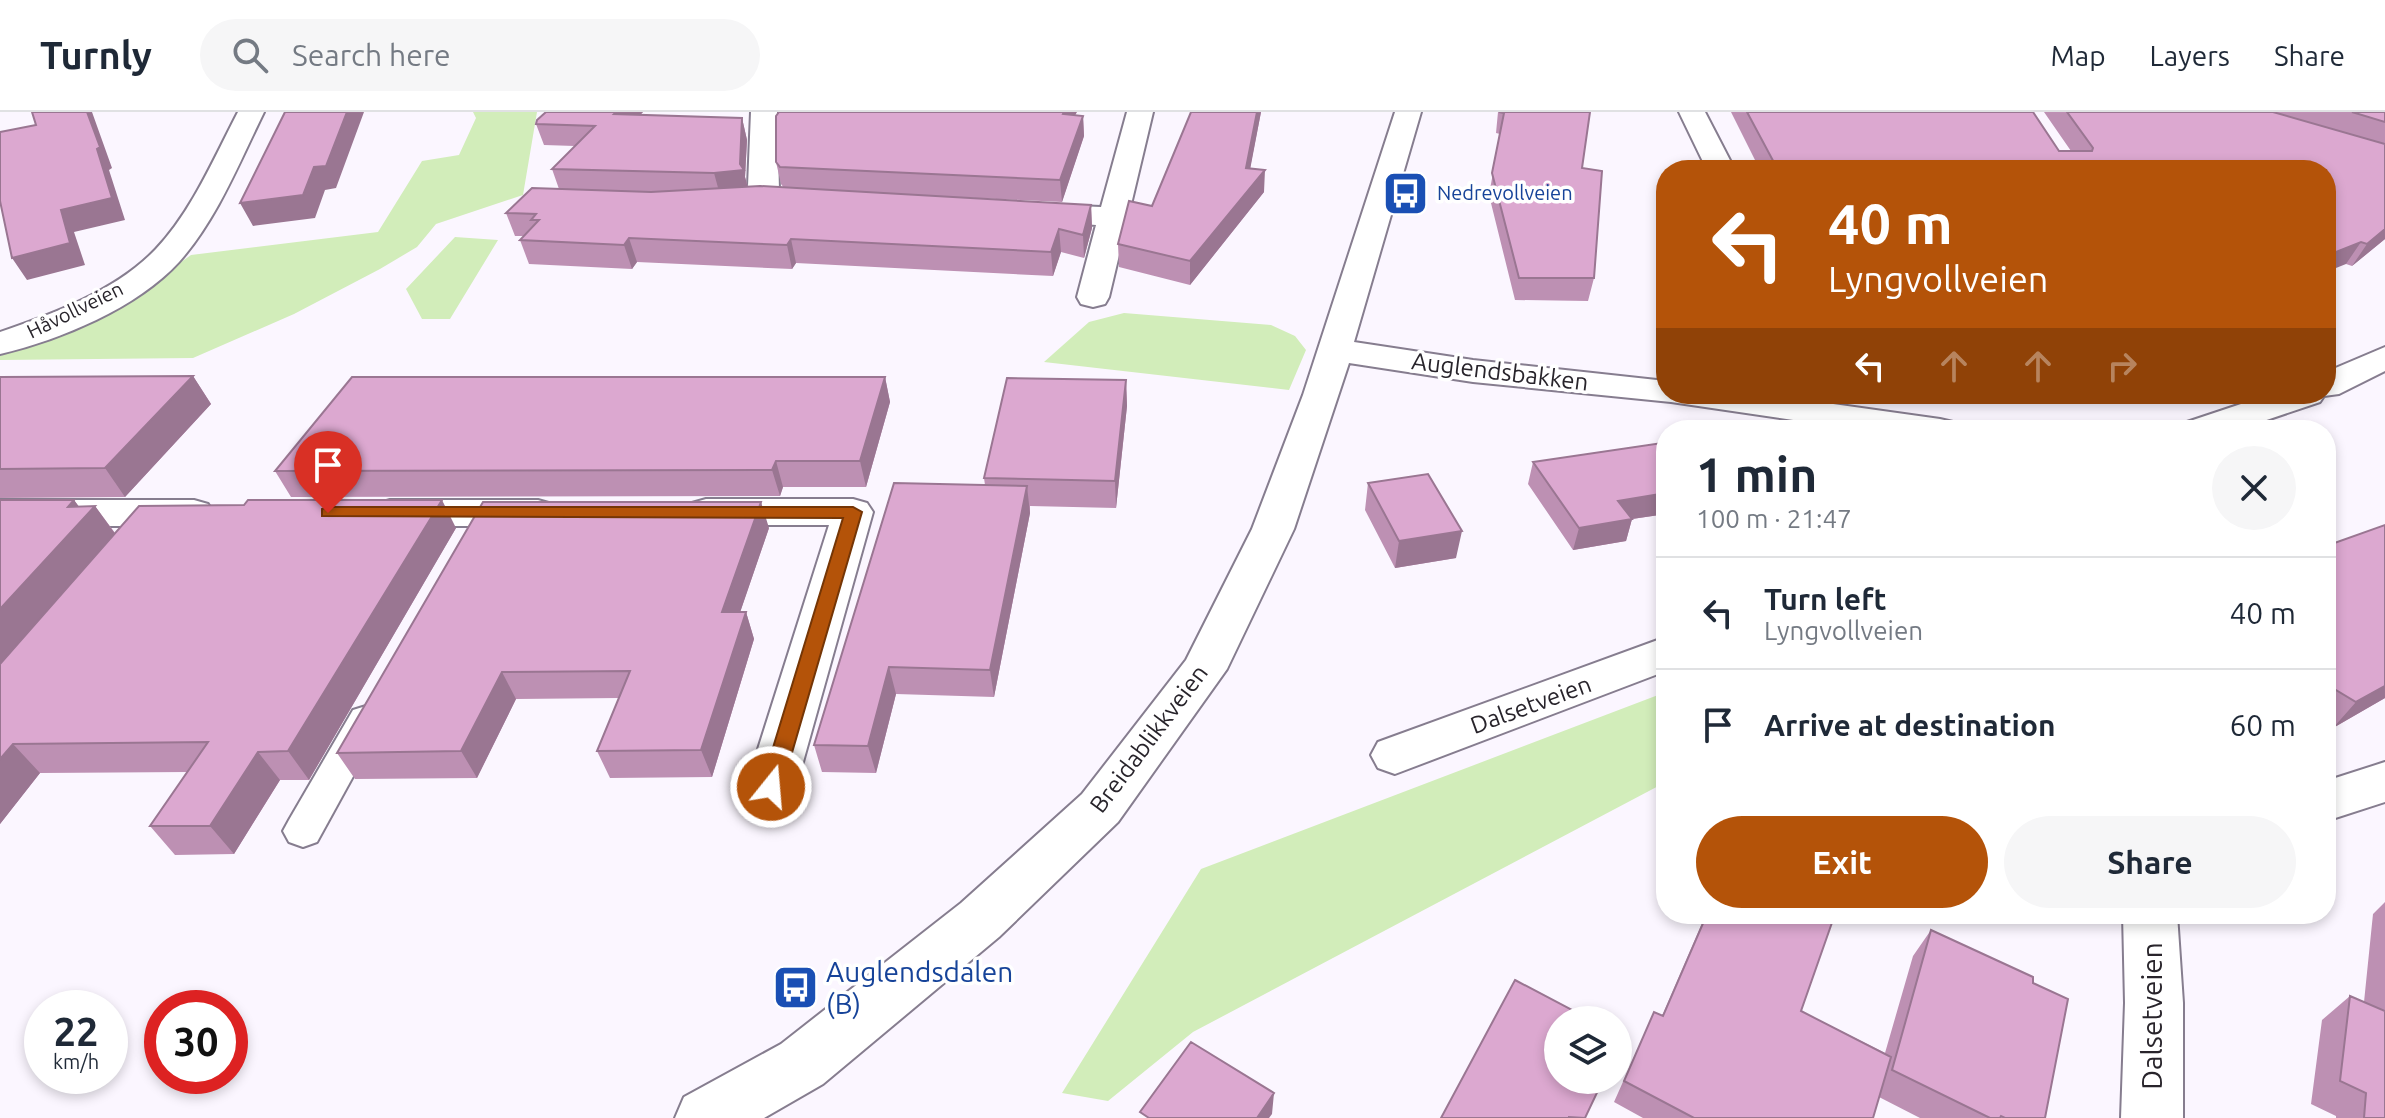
<!DOCTYPE html>
<html lang="en">
<head>
<meta charset="utf-8">
<style>
  :root { --surface:#fff; --page:#f6f6f7; --text:#1f2937; --muted:#747a83; --line:#e0e1e3; --accent:#b45309 }
  body { margin:0; font-family:Ubuntu,sans-serif; background:var(--page); color:var(--text); height:100vh; display:flex; flex-direction:column; font-size:30px; white-space:nowrap }
  * { box-sizing:border-box; margin:0 }
  p { font-size:26px; color:var(--muted) }
  .icon { flex:none; width:44px; height:44px; fill:none; stroke:currentColor; stroke-width:2; stroke-linecap:round; stroke-linejoin:round }
  .map { position:relative; flex:1; overflow:hidden }
  .details { position:absolute; left:1656px; top:308px; width:680px; height:504px; display:flex; flex-direction:column; background:var(--surface); border-radius:32px; box-shadow:0 4px 12px #0003 }
  .details>* { flex:none }
  .top-card { position:absolute; left:1656px; top:48px; width:680px; height:244px; border-radius:32px; box-shadow:0 4px 12px #0003; background:#b45309; color:#fff; overflow:hidden }
  .fabs { position:absolute; left:1544px; top:894px; display:grid; gap:16px }
  .fabs a { display:grid; place-items:center; width:88px; height:88px; border-radius:50%; background:var(--surface); box-shadow:0 4px 12px #0003; font-size:40px }
  .speed { position:absolute; left:24px; top:878px; display:flex; gap:16px; font-size:40px; font-weight:700; text-align:center }
  .speed>* { display:grid; place-content:center; width:104px; height:104px; border-radius:50%; background:var(--surface); box-shadow:0 4px 12px #0003; line-height:1 }
  .speed small { font-size:20px; font-weight:400 }
  .speed .limit { border:12px solid #d22; background:#fff; color:#111 }
  .pin { position:absolute; display:grid; place-items:center; width:68px; height:68px; color:#fff; margin:-82px -34px; border-radius:50% 50% 50% 0; rotate:-45deg; box-shadow:0 0 8px #0007 }
  .pin .icon { rotate:45deg }
  .me { position:absolute; width:88px; margin:-44px; rotate:17deg; stroke-linejoin:round; filter:drop-shadow(0 0 6px #0008) }
  .turn { display:flex; align-items:center; gap:28px; height:168px; padding:0 40px; font-size:36px }
  .turn .icon { width:104px; height:104px; stroke-width:2.5 }
  .turn b { display:block; font-size:56px; line-height:68px }
  .lanes { display:flex; align-items:center; height:76px; padding:0 40px; background:#0003; justify-content:center; gap:40px; direction:ltr }
  .lanes .off { opacity:.35 }
  .round { display:grid; place-items:center; flex:none; width:84px; height:84px; border-radius:42px; background:var(--page) }
  .headline { display:flex; align-items:center; justify-content:space-between; height:136px; padding:0 40px }
  h1 { font-size:48px; font-weight:700; line-height:60px }
  .button { display:flex; gap:16px; margin-top:auto; padding:16px 40px }
  .button a { flex:1; height:92px; border-radius:48px; background:var(--accent); color:#fff; font-size:32px; font-weight:700; line-height:92px; text-align:center }
  .button a+a { background:var(--page); color:var(--text) }
  ul { padding:0; list-style:none }
  li { display:flex; align-items:center; gap:24px; height:112px; padding:0 40px; border-top:2px solid var(--line) }
  li div { flex:1 }
  li b { display:block; font-size:30px }
  li em { font-style:normal }
  header { display:flex; align-items:center; gap:48px; box-sizing:border-box; height:112px; padding:0 40px; background:var(--surface); border-bottom:2px solid var(--line) }
  header strong { font-size:38px }
  nav { display:flex; gap:44px; margin-inline-start:auto; font-size:28px }
  .search { width:560px; height:72px; background:var(--page); display:flex; align-items:center; gap:20px; box-sizing:border-box; padding:0 28px; border-radius:44px; color:var(--muted); font-size:30px }
  .map>svg:first-child { display:block }
  .green { fill:#d2edba }
  .lines { fill:none; stroke-linecap:round; stroke-linejoin:round }
  .lane-casing { stroke:#867d8f; stroke-width:4 }
  .street-casing { stroke:#867d8f; stroke-width:4 }
  .secondary-casing { stroke:#867d8f; stroke-width:4 }
  .lane { fill:#fff; fill-rule:evenodd }
  .street { fill:#fff; fill-rule:evenodd }
  .secondary { fill:#fff; fill-rule:evenodd }
  .wall { fill:#bd90b3 }
  .shaded-wall { fill:#9a7692 }
  .building { fill:#dca8d0; stroke:#9a7692; stroke-width:2 }
  .route { fill:#b45309; stroke:#753606; stroke-width:2 }
  .labels { text-anchor:middle; stroke-width:7; stroke-linejoin:round; paint-order:stroke }
  .far-transit-label { font-size:20px; fill:#164399; stroke:#fff; text-anchor:start }
  .far-street-label { font-size:20px; fill:#28242b; stroke:#fff }
  .street-label { font-size:24px; fill:#28242b; stroke:#fff }
  .near-transit-label { font-size:28px; fill:#164399; stroke:#fff; text-anchor:start }
  .near-street-label { font-size:28px; fill:#28242b; stroke:#fff }
</style>
</head>
<body>
<header>
<strong>Turnly</strong>
<div class="search"><svg class="icon" aria-label="search" viewBox="0 0 24 24"><circle cx="10" cy="10" r="6"/><path d="M15 15l6 6"/></svg>Search here</div>
<nav><a>Map</a><a>Layers</a><a>Share</a></nav>
</header>
<div class="map">
<svg width="2385" height="1006" viewBox="0 0 2385 1006">
  <rect width="100%" height="100%" fill="#fbf6ff"/>
  <path class="green" d="M473 0H537L523 83 436 112 417 135 380 157 294 202 193 246 0 248V244L120 193 191 143 378 120 422 49 459 43 476 6Z
    M455 125 498 128 450 207H422L406 177Z
    M1124 201 1271 213 1295 224 1306 238 1289 278 1044 250 1089 210Z
    M1666 580V670L1193 920 1108 989 1062 981 1201 757Z"/>
  <g class="lines">
    <defs>
      <path id="lane" d="M366 594 379 598 384 608 317 730 303 735 289 730 283 719 289 708 353 598Z"/>
      <path id="street" d="M238 0H264C239 51 217 107 179 150 137 196 60 228 0 242V220C53 202 116 179 156 137 192 99 214 46 238 0Z
        M751 0H777L779 78 825 86 829 92 825 98 782 99 756 89 748 74Z
        M1127 0H1153L1109 185 1105 192 1093 195 1081 192 1077 185 1096 113 1020 107 1016 101 1020 95 1031 92 1101 95Z
        M1679 0H1705L1735 58H1707Z
        M706 387H853L867 391 873 400 796 675 789 689 771 695 753 689 746 675 829 413H706L692 409 686 400 692 391Z
        M0 388H194L208 392 214 401 208 410 194 414H0Z
        M390 388H538L552 392 558 401 552 410 538 414H390L376 410 370 401 376 392Z
        M1666 525V559L1395 662 1378 656 1371 643 1378 630Z
        M2385 650V690L2326 709V669Z
        M2123 802H2177L2183 891V1006H2121L2125 891Z"/>
      <path id="secondary" d="M1395 0H1421L1354 230 1473 248 1666 269V282H1762L1940 307 1953 310 1959 318H1861L1671 290 1473 270 1349 251 1294 417 1227 557 1118 710 999 825 823 972 764 1006H675L684 985 781 932 961 791 1082 682 1186 548 1252 417 1303 283Z
        M2385 235V259L2339 282 2324 284 2320 290 2237 318H2181L2187 310 2271 282H2326V260Z"/>
    </defs>
    <use href="#lane" class="lane-casing"/>
    <use href="#street" class="street-casing"/>
    <use href="#secondary" class="secondary-casing"/>
    <use href="#lane" class="lane"/>
    <use href="#street" class="street"/>
    <use href="#secondary" class="secondary"/>
  </g>
  <path class="wall" d="M643 0 640 3 742 6 747 28 745 65 748 75 784 76 781 72 776 50 1076 3 1083 4 1084 24 1062 90 955 85 1091 93 1092 116 1084 146 1061 140 1053 164 796 151 792 157 637 150 632 157 529 152 520 128 524 124H515L506 101 559 77 552 57 575 34 544 33 536 12Z
    M1191 0H1261L1250 56 1264 80 1190 173 1119 155 1118 132 1152 94Z
    M1498 0H1590L1582 56 1594 166 1588 189 1515 188 1489 83 1500 22 1496 21Z
    M1731 0H1747L2059 39H2071L2044 0H2385V127L2352 154 2346 152 2326 58H1760Z
    M193 264 211 292 125 385 0 386V265Z
    M885 265 890 290 866 375H783L780 384 291 385 275 359Z
    M1126 268 1127 294 1116 396 1030 394V401L994 585 896 582 876 661 822 660 814 633 985 373 984 366Z
    M1666 335V402L1632 407 1626 429 1573 438 1528 372 1533 350Z
    M1368 371 1456 446 1395 456 1365 398Z
    M0 388H74L79 395 95 394 115 421 456 416 309 668H280L234 742 175 743 150 714 188 660 40 661 0 712Z
    M769 416 740 500H746L754 527 712 665 610 666 597 639 619 586 516 587 477 666 355 667 337 641Z
    M2326 434 2385 586 2333 616 2326 611Z
    M2385 790V1006H2336V1004L2311 992 2322 908 2350 884 2364 890 2373 802Z
    M1706 802H1835L1801 899 1885 941 1913 844 1931 818 2033 871 2045 1006H1920L1879 985 1873 1006H1643L1614 990 1654 900 1662 904Z"/>
  <path class="shaded-wall" d="M87 0H92L112 56 109 58 125 108 74 120 85 153 27 168 12 146 61 98 97 37Z
    M347 0H364L336 76 325 78 315 106 253 114 240 91 314 55Z
    M616 0H643L621 23 614 2Z
    M1064 0H1077L1064 23 1063 2Z
    M1257 0H1261L1246 79V56Z
    M1083 4 1084 24 1062 90 1060 68Z
    M742 6 747 28 745 65 749 80 720 83 714 61 740 52Z
    M1265 58 1264 80 1190 173V149Z
    M1091 93 1092 116 1084 146 1083 123Z
    M1059 117 1061 140 1053 164 1051 140Z
    M2385 117V127L2352 154 2367 132Z
    M629 126 637 150 632 157 624 133Z
    M791 127 796 151 792 157 787 133Z
    M2361 130 2346 152 2326 160V144Z
    M193 264 211 292 125 385 105 356Z
    M885 265 890 290 866 375 860 349Z
    M1126 268 1127 294 1116 396 1115 369Z
    M776 349 783 375 780 384 772 358Z
    M1027 374 1030 401 994 585 990 558Z
    M1666 381V402L1632 407 1626 429 1573 438 1579 416 1618 389Z
    M74 388 86 404 95 394 116 423 0 554V497L68 395Z
    M442 388 456 416 309 668 288 639Z
    M761 390 769 416 731 527 722 500Z
    M1462 419 1456 446 1395 456 1399 429Z
    M746 500 754 527 712 665 701 638Z
    M889 555 896 582 876 661 868 634Z
    M502 560 516 587 477 666 461 639Z
    M2385 574V586L2333 616 2356 590Z
    M13 632 40 661 0 712V647Z
    M258 640 280 668 234 742 210 714Z
    M1274 981 1272 1002 1269 1006H1257Z"/>
  <path class="building" d="M32 0H87L100 35 97 37 112 86 61 98 70 131 12 146 0 89V20L36 13Z
    M285 0H347L326 54 314 55 303 83 240 91Z
    M546 0H616L614 2 742 6 740 52 744 58 714 61 552 57 595 14 536 12 537 8Z
    M779 0H1064L1063 2 1083 4 1060 68 780 55 776 50V4Z
    M1191 0H1257L1246 56 1265 58 1190 149 1118 132 1129 89 1152 94Z
    M1499 0H1590L1582 56 1602 59 1594 166H1519L1492 61 1504 1Z
    M1747 0H2033L2059 39H2092L2093 36 2067 0H2273L2385 32V117L2367 132 2361 130 2326 144V58H1778Z
    M2352 0H2385V10Z
    M760 74 1091 93 1083 123 1059 117 1051 140 791 127 787 133 629 126 624 133 520 128 539 108H531L536 102 506 101 532 76 651 80Z
    M193 264 105 356 0 357V265Z
    M352 265H885L860 349H776L772 358 275 359Z
    M1007 266 1126 268 1115 369 984 366Z
    M1662 331 1666 335V381L1618 389 1632 407 1579 416 1533 350Z
    M1428 362 1462 419 1399 429 1368 371Z
    M894 371 1027 374 990 558 889 555 868 634 814 633Z
    M0 388H74L68 395 95 394 0 497Z
    M248 388H442L288 639 258 640 210 714H150L208 630 13 632 0 647V552L139 394 244 393Z
    M483 390H761L722 500H746L701 638 597 639 630 559 502 560 461 639 337 641Z
    M2385 413V574L2356 590 2326 572V434Z
    M1707 802H1835L1801 899 1891 945 1873 1006H1694L1624 969 1654 900 1663 904Z
    M1931 818 2033 865V871L2068 887 2045 1006H2005L2001 1004 2000 1006H1990L1892 958Z
    M1515 868 1591 908H1558V968H1603L1585 1006 1569 1005V1006H1441Z
    M2350 884 2385 899V1006H2364L2366 981 2340 969Z
    M1618 922 1623 925 1618 936Z
    M1191 930 1274 981 1257 1006H1149L1140 1000Z"/>
  <path class="route" d="M328 395H853L862 400 782 675 771 683 761 675 843 406 322 404V397Z"/>
  <defs>
    <symbol id="bus-square" viewBox="-11 -11 22 22"><rect x="-9" y="-9" width="18" height="18" rx="4" fill="#1a4fb4" stroke="#fff"/><path d="M-5-6H5V4H4V6H2V4H-2V6H-4V4H-5ZM-3.5-4V0h7V-4ZM-3.5 1.2v1.5H-2V1.2ZM2 1.2v1.5H3.5V1.2Z" fill="#fff"/></symbol>
  </defs>
  <g fill-rule="evenodd">
    <use href="#bus-square" x="1380" y="56" width="51" height="51"/>
    <use href="#bus-square" x="770" y="850" width="51" height="51"/>
  </g>
  <g class="labels">
    <g class="far-transit-label">
      <text x="1437" y="88">Nedrevollveien</text>
    </g>
    <g class="far-street-label">
      <text transform="translate(75 198) rotate(-26)" y="7">Håvollveien</text>
    </g>
    <g class="street-label">
      <text transform="translate(1500 260) rotate(7)" y="8">Auglendsbakken</text>
      <text transform="translate(1531 593) rotate(-20)" y="8">Dalsetveien</text>
      <text transform="translate(1149 627) rotate(-53)" y="8">Breidablikkveien</text>
    </g>
    <g class="near-transit-label">
      <text x="826" y="870">Auglendsdalen<tspan x="826" dy="32">(B)</tspan></text>
    </g>
    <g class="near-street-label">
      <text transform="translate(2152 904) rotate(-90)" y="10">Dalsetveien</text>
    </g>
  </g>
</svg>
<div class="fabs">
<a><svg class="icon" aria-label="layers" viewBox="0 0 24 24"><path d="M12 4l9 5-9 5-9-5zM3 14l9 5 9-5"/></svg></a>
</div>
<div class="speed"><div>22<small>km/h</small></div><div class="limit">30</div></div>
<div class="pin" style="left:328px;top:401px;background:#d93025"><svg class="icon" aria-label="arrive" viewBox="0 0 24 24"><path d="M6 21V4h12l-3 4 3 4H6"/></svg></div>
<svg class="me" style="left:771px;top:675px" viewBox="-20 -20 40 40"><circle r="17" fill="#b45309" stroke="#fff" stroke-width="3"/><path d="M0-11L8 9 0 5-8 9z" fill="#fff"/></svg>
<div class="top-card">
<div class="turn"><svg class="icon" aria-label="left" viewBox="0 0 24 24"><path d="M17 20v-9H6M10 6l-5 5 5 5"/></svg><div><b>40 m</b>Lyngvollveien</div></div>
<div class="lanes"><svg class="icon" aria-label="left" viewBox="0 0 24 24"><path d="M17 20v-9H6M10 6l-5 5 5 5"/></svg><svg class="icon off" aria-label="ahead" viewBox="0 0 24 24"><path d="M12 20V5M6 11l6-6 6 6"/></svg><svg class="icon off" aria-label="ahead" viewBox="0 0 24 24"><path d="M12 20V5M6 11l6-6 6 6"/></svg><svg class="icon off" aria-label="right" viewBox="0 0 24 24"><path d="M7 20v-9h11M14 6l5 5-5 5"/></svg></div>
</div>
<section class="details">
<div class="headline"><div><h1>1 min</h1><p>100 m · 21:47</p></div><a class="round"><svg class="icon" aria-label="close" viewBox="0 0 24 24"><path d="M6 6l12 12M18 6L6 18"/></svg></a></div>
<ul>
<li><svg class="icon" aria-label="left" viewBox="0 0 24 24"><path d="M17 20v-9H6M10 6l-5 5 5 5"/></svg><div><b>Turn left</b><p>Lyngvollveien</p></div><em>40 m</em></li>
<li><svg class="icon" aria-label="arrive" viewBox="0 0 24 24"><path d="M6 21V4h12l-3 4 3 4H6"/></svg><div><b>Arrive at destination</b></div><em>60 m</em></li>
</ul>
<div class="button"><a>Exit</a><a>Share</a></div>
</section>
</div>
</body>
</html>
